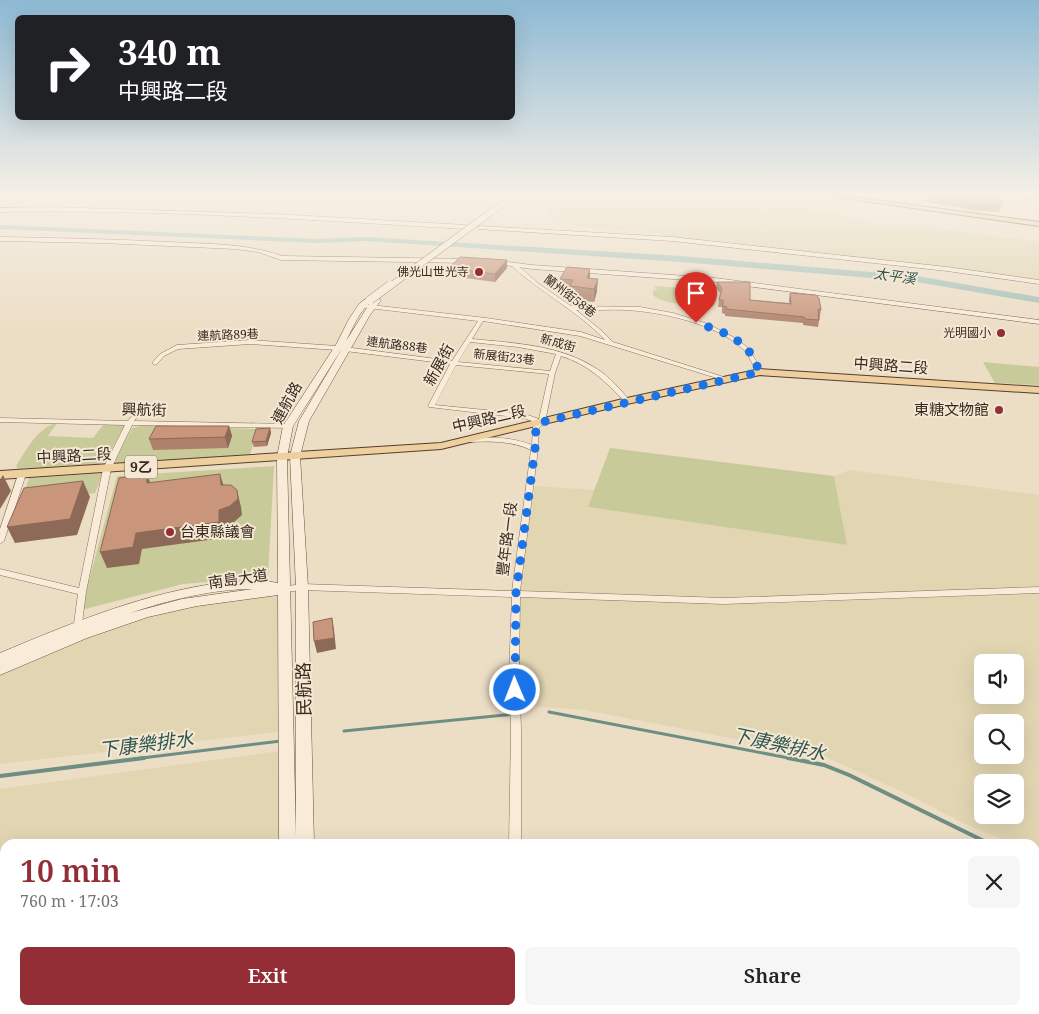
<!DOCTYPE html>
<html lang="en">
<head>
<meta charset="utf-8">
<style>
  :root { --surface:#fff; --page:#f6f6f6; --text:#222; --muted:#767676; --accent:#932e37 }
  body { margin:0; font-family:"Noto Serif","Noto Sans TC",serif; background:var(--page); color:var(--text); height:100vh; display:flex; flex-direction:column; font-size:19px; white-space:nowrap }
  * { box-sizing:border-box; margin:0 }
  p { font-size:16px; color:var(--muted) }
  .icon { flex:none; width:28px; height:28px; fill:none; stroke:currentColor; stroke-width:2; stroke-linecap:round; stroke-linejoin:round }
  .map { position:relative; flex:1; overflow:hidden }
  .details { position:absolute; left:0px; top:839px; width:1040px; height:176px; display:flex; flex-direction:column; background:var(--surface); border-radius:15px 15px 0 0; box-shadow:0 5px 20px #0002 }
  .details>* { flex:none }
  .hud { position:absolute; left:15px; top:15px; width:500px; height:105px; border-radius:8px; box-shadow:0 5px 20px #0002; background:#202124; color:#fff; overflow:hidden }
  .tools { position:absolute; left:974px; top:654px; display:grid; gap:10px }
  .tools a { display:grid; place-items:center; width:50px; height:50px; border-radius:8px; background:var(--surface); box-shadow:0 5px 20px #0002; font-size:25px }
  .pin { position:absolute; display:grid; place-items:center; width:42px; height:42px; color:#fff; margin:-51px -21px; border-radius:50% 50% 50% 0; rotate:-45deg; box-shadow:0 0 5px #0007 }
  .pin .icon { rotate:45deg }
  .me { position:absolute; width:55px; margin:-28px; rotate:359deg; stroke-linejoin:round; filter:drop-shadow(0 0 4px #0008) }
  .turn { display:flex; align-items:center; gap:18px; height:105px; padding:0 20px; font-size:22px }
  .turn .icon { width:65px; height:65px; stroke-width:2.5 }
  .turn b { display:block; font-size:35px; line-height:42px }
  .round { display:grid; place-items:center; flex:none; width:52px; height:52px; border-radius:8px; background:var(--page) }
  .headline { display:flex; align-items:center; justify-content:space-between; height:85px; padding:0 20px }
  h1 { font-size:30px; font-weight:600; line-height:38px; color:var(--accent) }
  .primary-button { display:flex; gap:10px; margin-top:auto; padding:10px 20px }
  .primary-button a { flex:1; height:58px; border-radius:8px; background:var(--accent); color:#fff; font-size:20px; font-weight:600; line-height:58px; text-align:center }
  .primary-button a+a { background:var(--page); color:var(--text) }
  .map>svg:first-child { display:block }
  .farmland { fill:#e2d6b2; fill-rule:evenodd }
  .green { fill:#c9ca99 }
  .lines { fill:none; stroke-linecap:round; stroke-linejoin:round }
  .stream-far2 { stroke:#6d8e83; stroke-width:1 }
  .stream-far1 { stroke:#6d8e83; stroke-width:3 }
  .stream { stroke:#6d8e83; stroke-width:4 }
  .river { fill:#a6c0b6; fill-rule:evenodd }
  .street-casing { stroke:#876f5b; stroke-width:1 }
  .secondary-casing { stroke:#68503f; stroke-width:1 }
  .primary-casing { stroke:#553e2f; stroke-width:2 }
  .street { fill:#f8ebd8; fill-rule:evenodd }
  .secondary { fill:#f8ebd8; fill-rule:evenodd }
  .primary { fill:#eecf9e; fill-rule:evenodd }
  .secondary-bridge-far1-casing { stroke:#68503f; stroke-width:7; stroke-linecap:butt }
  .secondary-bridge-casing { stroke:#68503f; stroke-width:9; stroke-linecap:butt }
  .secondary-bridge-far1 { stroke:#f8ebd8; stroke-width:6 }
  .secondary-bridge { stroke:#f8ebd8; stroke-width:8 }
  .wall { fill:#ad816b }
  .shaded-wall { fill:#8d6957 }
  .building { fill:#c9967c; stroke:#8d6957 }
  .route { stroke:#1a73e8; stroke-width:9; stroke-dasharray:0 16.2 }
  .poi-dot { fill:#932e37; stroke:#f4e8d4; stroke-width:2 }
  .labels { text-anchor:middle; stroke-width:4; stroke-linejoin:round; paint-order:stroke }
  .far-poi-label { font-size:12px; fill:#37291f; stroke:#f4e8d4; text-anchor:end }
  .far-street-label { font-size:12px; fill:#37291f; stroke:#f4e8d4 }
  .far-water-label { font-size:14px; font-style:italic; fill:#2f5651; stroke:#f4e8d4 }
  .shield { fill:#f4e8d4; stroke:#706255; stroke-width:1 }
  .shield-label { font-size:14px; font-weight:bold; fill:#37291f }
  .street-label { font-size:15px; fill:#37291f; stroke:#f4e8d4 }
  .poi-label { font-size:15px; fill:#37291f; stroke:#f4e8d4; text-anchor:end }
  .near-street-label { font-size:18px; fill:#37291f; stroke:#f4e8d4 }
  .near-water-label { font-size:19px; font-style:italic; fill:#2f5651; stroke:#f4e8d4 }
</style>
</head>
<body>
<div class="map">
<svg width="1039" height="1014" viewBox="0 0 1039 1014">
  <rect width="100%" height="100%" fill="#ecddc5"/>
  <path class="farmland" d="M0 193H39L7 203H0Z
    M568 193H734L765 195 885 228 927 227 1039 242V280L751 245 660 236 658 233 580 227 565 224 547 212V205Z
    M850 470 1039 495V854L1035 853V844H1013L963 823 911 796 824 756 585 710 516 705V593L535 486 595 490 589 507 847 545 834 476ZM982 662H1015V695H982ZM982 722H1015V755H982ZM982 782H1015V815H982Z
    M285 589 286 731 0 764V670L125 620Z
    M287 750 288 844H5V1010H289V1014H0V789Z"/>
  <path class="green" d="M656 286 716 291V293H712L716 299C707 309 662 305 653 295V291L658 289 654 288Z
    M983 362 1039 367V385L995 383Z
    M57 423 48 436 93 438 103 425H123L124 427 105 461 98 464 18 469 16 466C27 449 37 428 57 423Z
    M144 425 258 429 250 455 117 463 115 460 132 428Z
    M610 448 834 476 847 545 588 507Z
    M274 466 268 577 183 584 81 610 117 476Z
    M103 473 95 493 21 502 29 478Z"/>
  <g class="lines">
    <path class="stream-far2" d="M1007 193 1039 202"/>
    <path class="stream-far1" d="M549 712 794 759
      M344 731 514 714
      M134 759 281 741"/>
    <path class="stream" d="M788 758 824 765 849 775 990 844
      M0 776 144 758
      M1035 866 1039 867"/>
    <path class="river" d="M0 225 317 239 366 237 681 256 871 272 888 271 1039 297V303L888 277 871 278 681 262 366 241 317 243 0 229Z"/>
    <defs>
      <path id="street" d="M1013 193H1019L1039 197V199Z
        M512 264H516L539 284 571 306 640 307 673 313 708 324 737 339 748 348 763 372 760 374 758 373C753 366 750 357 744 350 718 324 662 312 626 310 610 309 593 311 576 310L602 331 613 342 727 378V380H723L580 336 483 321 472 339C514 343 561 345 597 369 610 377 621 390 630 401L627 403 625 402C606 382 588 364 561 356L555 373 545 422 539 428 538 449 520 591 724 598 1039 587V593L724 604 520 597 519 674 521 729V844H509L511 729 509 674 512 597 302 590 285 592 282 591 281 589 282 587 302 584 512 591 531 450C512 441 491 441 470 442L467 440 470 438C491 437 512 437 532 445L533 427 537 423 524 418 429 407 428 406 450 364 337 350 250 344 178 349 164 356 157 364 155 365 152 363 160 354 177 345 250 340 337 346 452 361 478 321 360 307 359 306 362 304 486 318 581 332 605 340C578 311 541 293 512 266ZM470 342 518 347 556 354 550 371 458 362ZM456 365 549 374 539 419 525 414 435 405Z
        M143 403 146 405 134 421 288 424 291 426 288 428 132 425 111 469 86 592 81 631 80 633 77 634 74 633 73 631 78 594 0 575V569L79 588 103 469 125 425 0 422V418L128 421 141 404Z
        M19 472H25L26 474 4 541 0 544V529Z
        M507 1010H521V1014H507Z"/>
      <path id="secondary" d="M521 193H527L521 197H517V195Z
        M52 207 275 214 466 225 469 227 466 229C311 220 155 209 0 212V208Z
        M480 226 672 237 947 267 1039 280V284L947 271 672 241 478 229V227Z
        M0 237C56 238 112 239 168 242 207 244 245 243 282 256L471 259 474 261 471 263 281 260 258 252 236 249 102 243 0 241Z
        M492 260 532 265 715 278 1039 320V324L715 282 532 269 490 263V261Z
        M367 298 373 299 377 298 381 300 370 315 309 421 300 456 308 587 314 844H279L278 595 197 606 148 617 87 638 0 675V653C67 625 134 597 206 585 230 582 254 578 278 583L277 457 283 426 337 343 349 319 359 304ZM370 303 346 341C353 328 358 313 370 303ZM343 347 299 421 290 456 296 587V836L287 457 293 426ZM253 589 182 599 130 613C169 600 212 589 253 589Z
        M279 1010H319V1014H279Z"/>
      <path id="primary" d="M807 193H822L1039 222V226Z
        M760 369 1039 387V393L760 375 627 404 441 449 0 479V471L441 443 627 398Z"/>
    </defs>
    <use href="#street" class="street-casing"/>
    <use href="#secondary" class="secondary-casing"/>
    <use href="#primary" class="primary-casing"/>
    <use href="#street" class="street"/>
    <use href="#secondary" class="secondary"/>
    <use href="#primary" class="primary"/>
    <defs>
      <path id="secondary-bridge-far1" d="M389 287 513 196"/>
      <path id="secondary-bridge" d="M370 300 390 285"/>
    </defs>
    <use href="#secondary-bridge-far1" class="secondary-bridge-far1-casing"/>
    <use href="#secondary-bridge" class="secondary-bridge-casing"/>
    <use href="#secondary-bridge-far1" class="secondary-bridge-far1"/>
    <use href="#secondary-bridge" class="secondary-bridge"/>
  </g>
  <path class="wall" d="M887 193H896L895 195 887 194Z
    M928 193 1002 204 999 212 968 210V209L925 202Z
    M507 260V268L495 282 450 276 449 268Z
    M590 278 597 291 594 302 569 299 570 293 559 292 560 279Z
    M717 282 750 300 789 303V299L790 293 821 310 818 327 803 325V323L725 316V314L722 313V307H718L720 293 716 288Z
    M229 426 232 436 228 448 153 450 149 439Z
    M270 428 271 433 267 446 254 447 252 442Z"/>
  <path class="shaded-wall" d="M507 260V268L495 282V274Z
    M590 269V281L587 278Z
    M598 279 597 291 594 302V289Z
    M229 426 232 436 228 448 225 437Z
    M270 428 271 433 267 446 266 441Z
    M147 474 153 490 147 483Z
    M220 474 225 490 221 485Z
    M3 475 11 491 0 509V480Z
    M83 481 90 497 77 535 15 543 7 527Z
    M237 490 241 507 242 515 234 522 224 526 223 538 142 549 139 564 107 568 100 552 136 533Z
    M332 618 334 630 336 649 317 653 314 641Z"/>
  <path class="building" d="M928 193H967L1001 197 1002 204 970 202 971 201 927 194Z
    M460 257 507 260 495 274 449 268Z
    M567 267 590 269 587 278 598 279 594 289 570 286 573 280 560 279Z
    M717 282H750V300L791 304 790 293 816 295 819 298 821 310 818 309 819 320 805 319 804 317 726 309 727 307 723 306V300H719L722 288Z
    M156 426H229L225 437 149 439Z
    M270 428 266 441 252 442 256 429Z
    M147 474V483L220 474 221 485H231L237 490 238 499 230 506 219 510V522L136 533 133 547 100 552 119 478Z
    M83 481 70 519 7 527 24 488Z
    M332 618 334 638 314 641 313 622Z"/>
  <linearGradient id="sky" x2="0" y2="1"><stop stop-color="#8db9d4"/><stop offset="0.58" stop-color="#f6f0e5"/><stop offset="1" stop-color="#f6f0e5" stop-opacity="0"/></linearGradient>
  <rect width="1039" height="335" fill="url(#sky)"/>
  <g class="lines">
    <path class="route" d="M515 690 516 593 535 449 536 427 542 422 760 372C757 366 754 360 751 354 738 336 716 329 696 323"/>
  </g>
  <g class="poi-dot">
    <circle cx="479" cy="272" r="5"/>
    <circle cx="1001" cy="333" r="5"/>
    <circle cx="999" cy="410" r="5"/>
    <circle cx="170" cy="532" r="5"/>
  </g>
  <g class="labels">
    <g class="far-poi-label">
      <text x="469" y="276">佛光山世光寺</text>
      <text x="991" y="337">光明國小</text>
    </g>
    <g class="far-street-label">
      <text transform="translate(570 296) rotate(37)" y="4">蘭州街58巷</text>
      <text transform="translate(228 335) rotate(-2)" y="4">連航路89巷</text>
      <text transform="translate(558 343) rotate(16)" y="4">新成街</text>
      <text transform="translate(397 345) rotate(7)" y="4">連航路88巷</text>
      <text transform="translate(504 357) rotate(6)" y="4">新展街23巷</text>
    </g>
    <g class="far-water-label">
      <text transform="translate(895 276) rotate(8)" y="5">太平溪</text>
    </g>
    <rect class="shield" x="125" y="455.5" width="32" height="23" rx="4"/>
    <g class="shield-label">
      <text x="141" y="472">9乙</text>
    </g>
    <g class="street-label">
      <text transform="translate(439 365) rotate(-61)" y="5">新展街</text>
      <text transform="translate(891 366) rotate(4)" y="5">中興路二段</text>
      <text transform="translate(287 403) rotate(-61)" y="5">連航路</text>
      <text transform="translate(144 410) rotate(1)" y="5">興航街</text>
      <text transform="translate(489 419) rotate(-13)" y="5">中興路二段</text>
      <text transform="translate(74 456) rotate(-3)" y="5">中興路二段</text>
      <text transform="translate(507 539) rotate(-83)" y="5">豐年路一段</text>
      <text transform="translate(238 579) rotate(-8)" y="5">南島大道</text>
    </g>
    <g class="poi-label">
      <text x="989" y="415">東糖文物館</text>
      <text x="180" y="537" text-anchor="start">台東縣議會</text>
    </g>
    <g class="near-street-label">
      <text transform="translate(304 689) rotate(-91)" y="6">民航路</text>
    </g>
    <g class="near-water-label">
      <text transform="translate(146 744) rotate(-7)" y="7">下康樂排水</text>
      <text transform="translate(779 744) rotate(12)" y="7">下康樂排水</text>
    </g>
  </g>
</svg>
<div class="tools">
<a><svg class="icon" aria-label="sound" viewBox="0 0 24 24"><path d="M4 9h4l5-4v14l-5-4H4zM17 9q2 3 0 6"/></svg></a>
<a><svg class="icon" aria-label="search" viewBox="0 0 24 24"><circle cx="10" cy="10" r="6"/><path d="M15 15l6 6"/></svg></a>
<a><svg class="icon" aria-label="layers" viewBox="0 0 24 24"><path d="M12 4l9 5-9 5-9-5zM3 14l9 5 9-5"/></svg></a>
</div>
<div class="pin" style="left:696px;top:323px;background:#d93025"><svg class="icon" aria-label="arrive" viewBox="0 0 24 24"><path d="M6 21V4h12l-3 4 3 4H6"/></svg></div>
<svg class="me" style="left:515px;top:690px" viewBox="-20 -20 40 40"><circle r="17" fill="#1a73e8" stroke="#fff" stroke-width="3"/><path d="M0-11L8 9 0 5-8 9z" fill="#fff"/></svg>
<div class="hud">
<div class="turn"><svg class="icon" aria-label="right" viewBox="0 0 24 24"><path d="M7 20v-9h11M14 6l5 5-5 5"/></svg><div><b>340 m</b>中興路二段</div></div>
</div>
<section class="details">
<div class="headline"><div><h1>10 min</h1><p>760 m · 17:03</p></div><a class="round"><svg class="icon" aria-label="close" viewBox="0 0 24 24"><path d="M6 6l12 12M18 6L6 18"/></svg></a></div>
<div class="primary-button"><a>Exit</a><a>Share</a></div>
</section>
</div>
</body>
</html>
